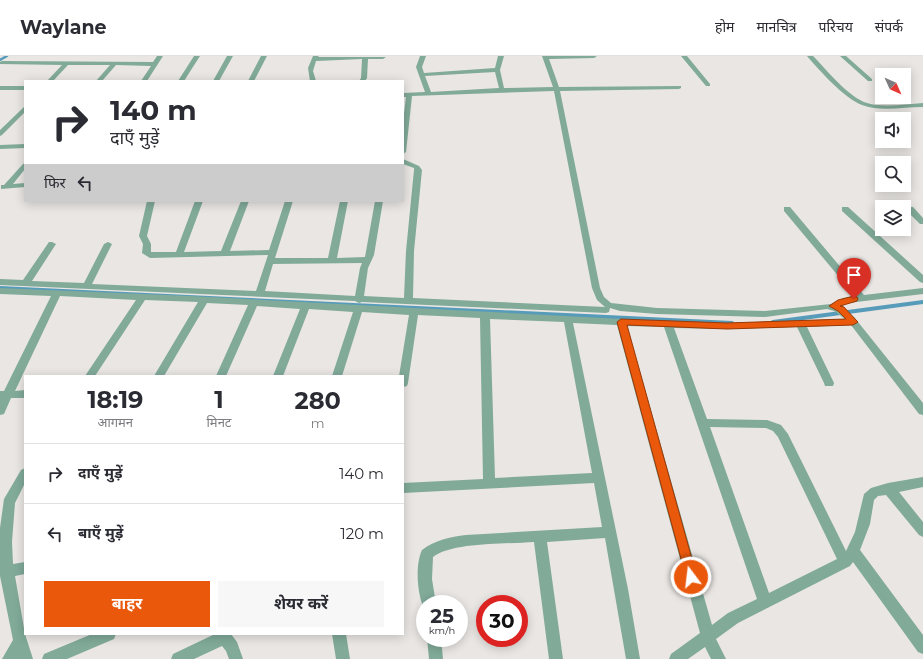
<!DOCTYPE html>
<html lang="hi">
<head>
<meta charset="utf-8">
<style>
  :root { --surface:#fff; --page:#f7f7f7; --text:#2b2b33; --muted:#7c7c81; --line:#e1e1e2; --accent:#ea580c }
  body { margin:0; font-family:Montserrat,"Noto Sans Devanagari",sans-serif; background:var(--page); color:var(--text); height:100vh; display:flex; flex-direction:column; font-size:15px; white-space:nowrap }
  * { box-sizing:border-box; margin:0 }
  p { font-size:13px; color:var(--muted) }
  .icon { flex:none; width:22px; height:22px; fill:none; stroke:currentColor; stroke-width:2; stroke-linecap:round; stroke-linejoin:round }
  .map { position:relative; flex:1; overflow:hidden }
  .details { position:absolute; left:24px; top:319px; width:380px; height:260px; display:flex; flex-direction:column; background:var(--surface); border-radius:0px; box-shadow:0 2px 10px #0003 }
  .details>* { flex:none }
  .guide { position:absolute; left:24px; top:24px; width:380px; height:122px; border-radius:0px; box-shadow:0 2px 10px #0003; background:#fff; color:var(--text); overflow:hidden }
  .needle { width:26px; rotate:135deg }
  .fabs { position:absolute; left:875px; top:12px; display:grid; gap:8px }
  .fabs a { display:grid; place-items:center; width:36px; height:36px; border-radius:0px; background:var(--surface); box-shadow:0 2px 10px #0003; font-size:20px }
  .speed { position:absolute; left:416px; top:539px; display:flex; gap:8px; font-size:20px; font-weight:700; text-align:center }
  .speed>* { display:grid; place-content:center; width:52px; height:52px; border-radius:50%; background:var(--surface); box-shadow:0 2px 10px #0003; line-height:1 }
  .speed small { font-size:10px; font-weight:400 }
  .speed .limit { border:6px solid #d22; background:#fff; color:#111 }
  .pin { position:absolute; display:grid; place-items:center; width:34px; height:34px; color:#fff; margin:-41px -17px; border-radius:50% 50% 50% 0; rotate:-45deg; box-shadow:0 0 4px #0007 }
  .pin .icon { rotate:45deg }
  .me { position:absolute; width:44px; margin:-22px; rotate:345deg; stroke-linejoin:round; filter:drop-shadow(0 0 3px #0008) }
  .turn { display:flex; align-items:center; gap:14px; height:84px; padding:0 20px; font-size:18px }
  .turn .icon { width:52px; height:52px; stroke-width:2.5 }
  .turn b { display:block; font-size:28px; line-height:34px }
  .then { display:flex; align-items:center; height:38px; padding:0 20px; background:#0003; gap:8px; font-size:15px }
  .eta { display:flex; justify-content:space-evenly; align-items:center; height:68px; text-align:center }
  .eta b { font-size:24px; font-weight:700; line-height:28px }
  .action { display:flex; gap:8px; margin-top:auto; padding:8px 20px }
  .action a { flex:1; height:46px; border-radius:0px; background:var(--accent); color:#fff; font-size:16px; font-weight:700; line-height:46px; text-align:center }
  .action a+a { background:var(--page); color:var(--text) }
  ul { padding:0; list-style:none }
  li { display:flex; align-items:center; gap:12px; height:60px; padding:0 20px; border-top:1px solid var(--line) }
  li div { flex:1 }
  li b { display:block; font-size:15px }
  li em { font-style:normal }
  header { display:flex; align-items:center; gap:24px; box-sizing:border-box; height:56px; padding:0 20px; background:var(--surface); border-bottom:1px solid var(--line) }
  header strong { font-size:19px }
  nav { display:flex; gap:22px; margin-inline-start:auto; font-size:14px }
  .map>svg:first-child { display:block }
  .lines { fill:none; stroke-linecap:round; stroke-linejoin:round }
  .stream-far1 { stroke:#569bb9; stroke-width:2.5 }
  .stream { stroke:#569bb9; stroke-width:4 }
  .minor { fill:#81aa99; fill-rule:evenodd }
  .route { fill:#ea580c; stroke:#983908 }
</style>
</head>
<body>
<header>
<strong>Waylane</strong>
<nav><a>होम</a><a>मानचित्र</a><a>परिचय</a><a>संपर्क</a></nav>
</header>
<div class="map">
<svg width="923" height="603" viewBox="0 0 923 603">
  <rect width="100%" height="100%" fill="#e9e6e3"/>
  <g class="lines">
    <path class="stream-far1" d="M0 4 7 0"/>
    <path class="stream" d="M0 232 732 267
      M773 266 923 246"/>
    <path class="minor" d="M157 0H163L147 25H141L151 10 116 9 102 25H96L110 9H68L53 25H47L62 9 0 8V6L2 5 153 6Z
      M194 0H200L184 25H178Z
      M227 0H233L219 25H213Z
      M261 0H267L254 25H248Z
      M313 0H319L318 1H386L383 3H368L367 22 365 25H359L361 22 362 3 316 5 313 15 316 25H310L308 12Z
      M420 0H426L422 11 424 17 495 12 498 0H504L500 14 504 32 553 31 542 0H597L594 2 549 3 559 31 681 30V32L679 33 560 35 600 232 604 241 611 247 657 252 765 255 831 248 843 242 855 240 784 155V151H790L864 239 923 232V238L848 247 840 251 854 261 923 347V359L919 358 851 269 807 271 834 327 833 330H825L824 327 797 271 727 273 674 272 707 363 767 364 781 369 788 378 846 495 855 476 864 438 871 432 888 427 923 421V431L899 436 923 466V481L919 479 886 439 878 440 874 444 870 468 860 494 923 579V598L918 596 853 506 850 510 738 567 716 583 726 603H711L705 591 688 603H669L671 598 700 577 617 269 573 267 628 533 640 603H626L605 482 547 486 563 603H549L534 486C509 488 452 486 433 501L432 523 436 548H425L424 553C417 537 415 509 422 494 435 484 450 481 466 479L602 471 594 427 403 437V427L483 423 480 262 418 259 408 327 407 330 403 331V320H399L409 259 362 256 342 320H332L353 256 309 253 283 320H273L300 253 257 250 226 320H216L248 249 207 247 164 320H154L198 246 145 244 95 320H85L136 244 60 240 15 335 25 334V342H11L4 358 0 359V335H4L51 240 0 238V232L190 240 679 266 727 267 845 263 834 255 827 253 765 261 657 258 620 255 610 252 609 256 606 257 362 246 359 247 355 245 0 229V223L23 224 49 186H52L56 188 32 225 84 227 104 188 108 186 112 188 92 228 256 235 268 199 150 202 142 197 143 188 139 180 147 145H155L147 180 151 188V196H176L195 145H203L184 196 221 195 241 145H249L230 195 269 194 285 145H293L275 202H328L340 145H348L337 202 365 201 375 145H383L374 199 368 212 364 240 404 242 406 195 414 114V112L403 108V103L419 110 422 114 414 195 413 242 605 251 597 244 592 232 554 35 412 40 406 96 403 98V66L406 41H403V37L425 36 416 11ZM495 16 499 32 431 36 425 20ZM362 207 360 212 355 240 265 235 273 208ZM490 263 564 266 592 417 495 422ZM627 270 664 271 757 543 728 557 712 569ZM710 371 766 372 773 375 778 381 837 503 769 537Z
      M681 0H687L710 28V30H706Z
      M807 0H813C827 14 848 41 867 47 884 52 906 48 923 47V51C904 51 880 56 862 49 844 42 820 15 807 0Z
      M840 0H846L872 23V25H868Z
      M0 30H25V34H0Z
      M25 50V56L2 79 0 80V74Z
      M25 88V92L0 93V89Z
      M25 107V113L13 128 25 127V131L1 133V129H4L23 108Z
      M842 151H848L923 219V227L920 226 842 155Z
      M907 151H913L923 162V168H920L907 155Z
      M25 412V427L15 447 12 486 13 508 25 506V518L15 520 25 578 33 603H2L13 584 0 520V472L4 443 21 414Z
      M92 578H116L114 583 67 603H42L44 598Z
      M215 578H231L237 586 243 603H229L226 595 222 590 194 603H171L173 598Z
      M332 578H346L350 603H336Z
      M427 582H441L443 603H429Z"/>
  </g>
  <path class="route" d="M854 240 857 241 858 243 857 245 840 250 844 251 856 264 858 266 853 269 727 273 627 269 697 521 696 525 691 527 687 525 617 266 621 263 727 267 846 263 838 255 829 250 838 244Z"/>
</svg>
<div class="fabs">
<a><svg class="needle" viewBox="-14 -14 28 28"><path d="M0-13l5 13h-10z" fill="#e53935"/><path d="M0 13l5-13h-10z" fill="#7c7c81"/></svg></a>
<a><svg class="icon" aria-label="sound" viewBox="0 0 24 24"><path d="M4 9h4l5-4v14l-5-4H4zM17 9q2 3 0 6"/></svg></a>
<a><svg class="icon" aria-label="search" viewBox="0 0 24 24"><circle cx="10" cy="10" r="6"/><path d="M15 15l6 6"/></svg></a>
<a><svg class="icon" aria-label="layers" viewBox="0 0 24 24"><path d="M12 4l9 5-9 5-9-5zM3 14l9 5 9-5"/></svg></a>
</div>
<div class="speed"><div>25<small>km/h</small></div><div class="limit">30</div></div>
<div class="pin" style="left:854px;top:243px;background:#d93025"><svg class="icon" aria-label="arrive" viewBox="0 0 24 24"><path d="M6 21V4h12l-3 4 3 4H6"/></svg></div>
<svg class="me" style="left:691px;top:521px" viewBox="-20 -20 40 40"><circle r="17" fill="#ea580c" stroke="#fff" stroke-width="3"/><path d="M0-11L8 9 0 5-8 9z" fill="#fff"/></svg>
<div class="guide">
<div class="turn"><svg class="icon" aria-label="right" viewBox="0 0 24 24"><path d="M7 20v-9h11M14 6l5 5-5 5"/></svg><div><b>140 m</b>दाएँ मुड़ें</div></div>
<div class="then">फिर<svg class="icon" aria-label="left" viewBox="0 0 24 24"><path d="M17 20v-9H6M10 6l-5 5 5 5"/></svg></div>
</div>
<section class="details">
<div class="eta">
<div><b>18:19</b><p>आगमन</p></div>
<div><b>1</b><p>मिनट</p></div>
<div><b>280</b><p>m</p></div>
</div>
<ul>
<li><svg class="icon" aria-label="right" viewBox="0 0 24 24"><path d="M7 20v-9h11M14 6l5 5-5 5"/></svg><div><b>दाएँ मुड़ें</b></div><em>140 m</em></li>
<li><svg class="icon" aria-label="left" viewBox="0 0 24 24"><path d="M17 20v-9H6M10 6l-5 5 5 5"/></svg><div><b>बाएँ मुड़ें</b></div><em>120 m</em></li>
</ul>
<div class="action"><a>बाहर</a><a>शेयर करें</a></div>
</section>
</div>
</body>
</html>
